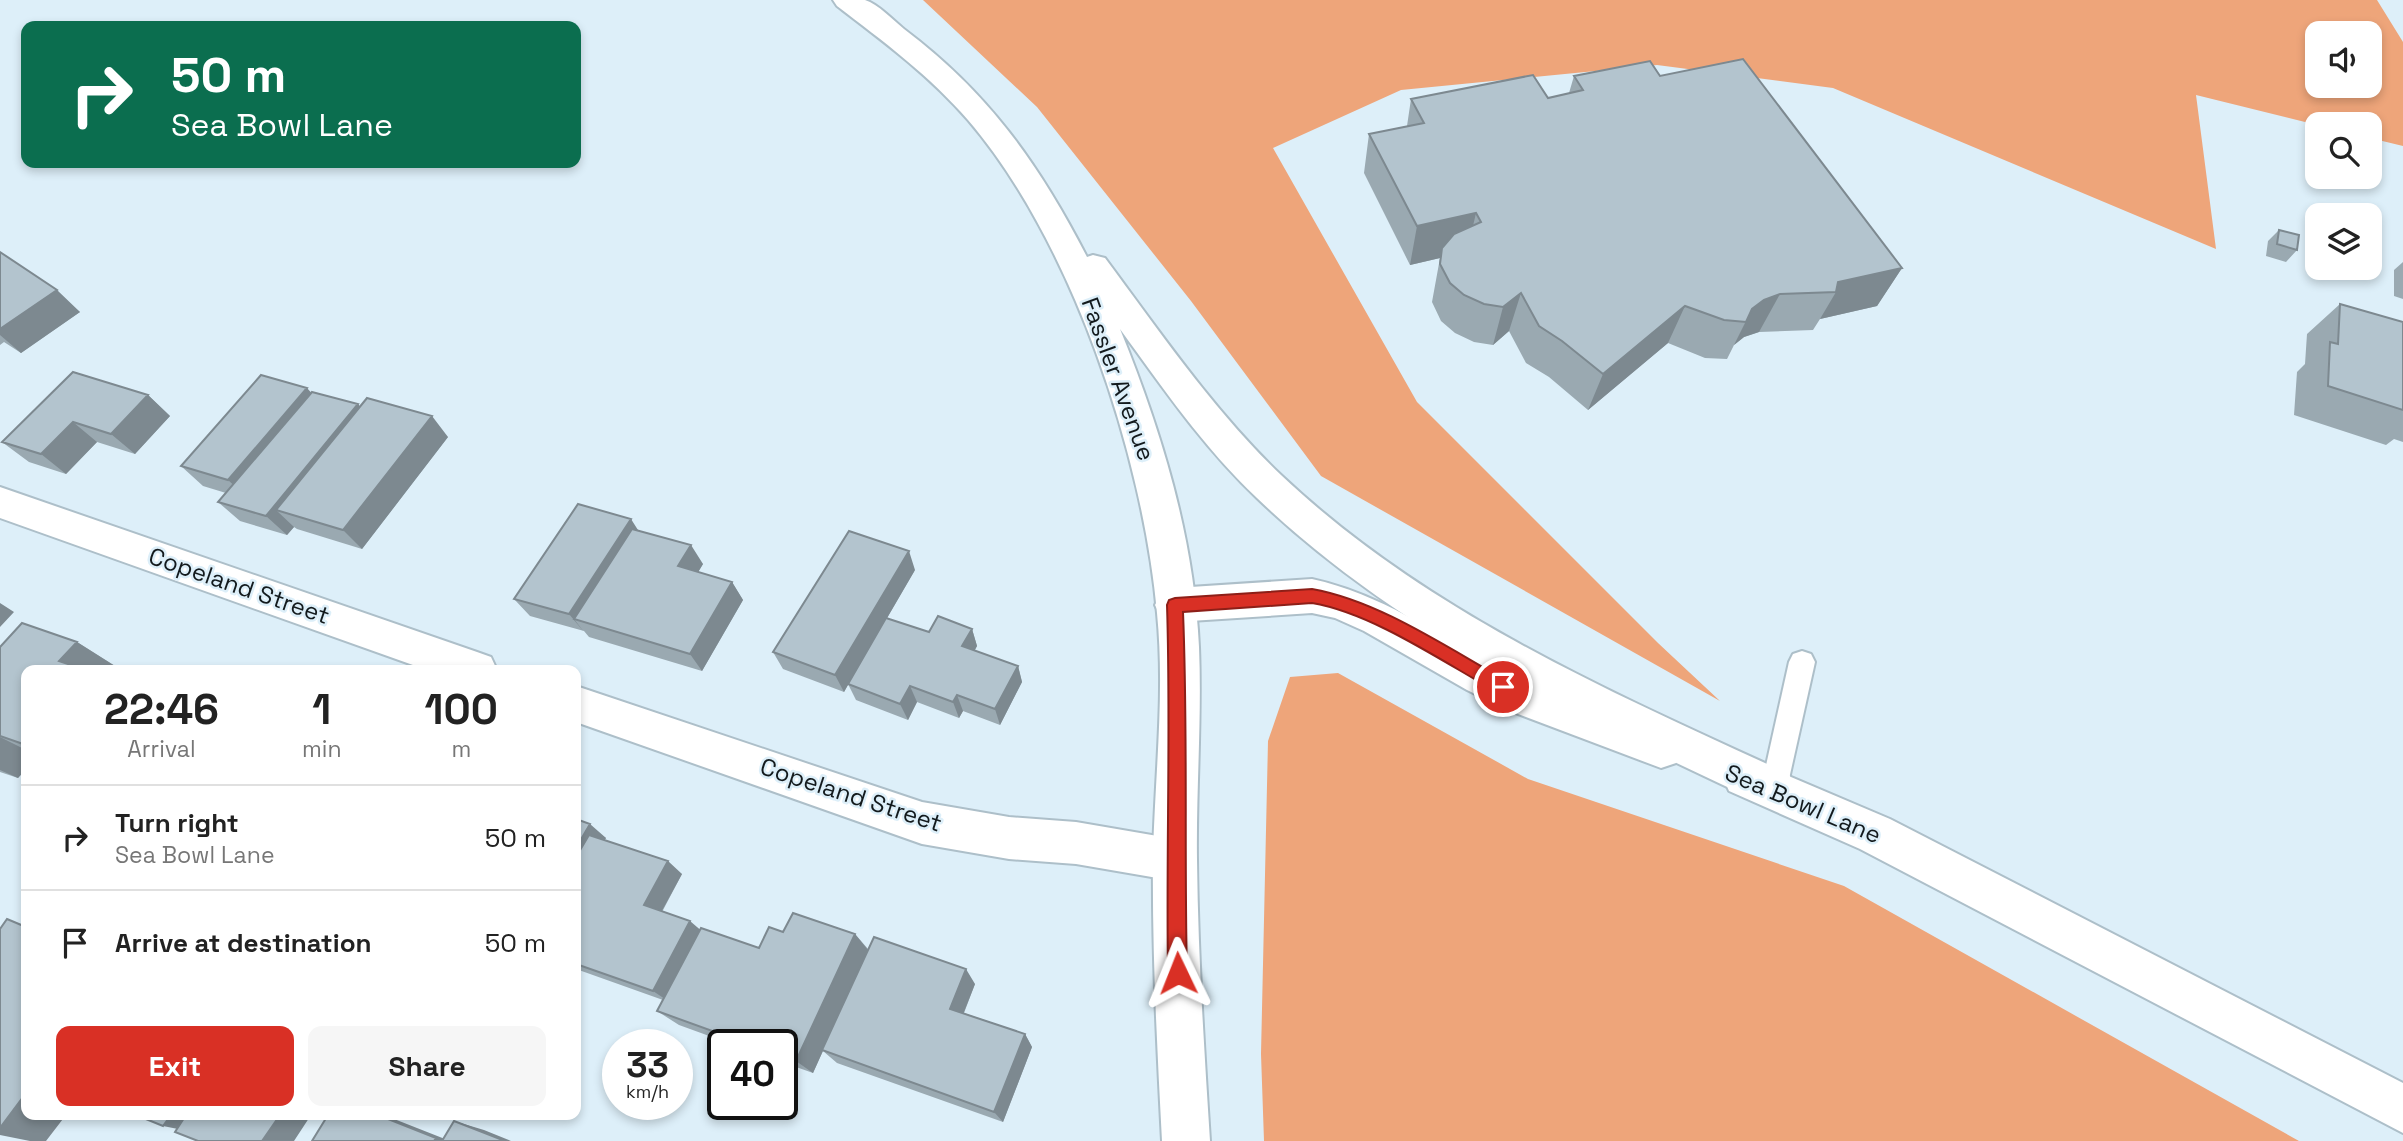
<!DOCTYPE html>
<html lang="en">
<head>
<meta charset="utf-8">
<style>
  :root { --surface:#fff; --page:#f6f6f6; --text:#222; --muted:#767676; --line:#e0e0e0; --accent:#d93025 }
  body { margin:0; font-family:"Space Grotesk",sans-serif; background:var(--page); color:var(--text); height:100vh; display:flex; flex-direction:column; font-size:26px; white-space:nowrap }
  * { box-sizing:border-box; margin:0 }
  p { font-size:23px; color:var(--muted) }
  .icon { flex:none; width:38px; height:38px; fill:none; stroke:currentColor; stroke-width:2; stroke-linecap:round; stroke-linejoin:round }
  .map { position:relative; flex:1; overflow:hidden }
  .sheet { position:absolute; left:21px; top:665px; width:560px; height:455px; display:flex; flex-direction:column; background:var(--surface); border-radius:14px; box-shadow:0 4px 10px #0003 }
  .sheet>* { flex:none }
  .top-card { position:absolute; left:21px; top:21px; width:560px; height:147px; border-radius:14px; box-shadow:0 4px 10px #0003; background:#0b6e4f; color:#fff; overflow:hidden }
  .tools { position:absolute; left:2305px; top:21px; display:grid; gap:14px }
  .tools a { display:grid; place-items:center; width:77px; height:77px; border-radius:14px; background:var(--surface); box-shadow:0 4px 10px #0003; font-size:35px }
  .speed { position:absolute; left:602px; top:1029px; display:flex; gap:14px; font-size:35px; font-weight:700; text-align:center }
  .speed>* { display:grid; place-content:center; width:91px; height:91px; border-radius:50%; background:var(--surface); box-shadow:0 4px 10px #0003; line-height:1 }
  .speed small { font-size:18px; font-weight:400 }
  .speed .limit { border:4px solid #111; border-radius:10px; background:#fff; color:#111 }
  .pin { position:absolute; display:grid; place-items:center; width:60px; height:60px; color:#fff; margin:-30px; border:4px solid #fff; border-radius:50%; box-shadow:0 2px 7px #0007 }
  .me { position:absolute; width:77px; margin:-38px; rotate:358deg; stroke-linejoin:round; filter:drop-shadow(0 0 5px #0008) }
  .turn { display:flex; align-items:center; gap:24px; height:147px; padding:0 35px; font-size:32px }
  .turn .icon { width:91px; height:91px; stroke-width:2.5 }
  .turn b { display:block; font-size:49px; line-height:60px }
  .eta { display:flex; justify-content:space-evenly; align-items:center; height:119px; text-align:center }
  .eta b { font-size:42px; font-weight:700; line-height:49px }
  .cta { display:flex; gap:14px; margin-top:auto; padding:14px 35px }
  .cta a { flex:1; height:80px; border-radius:14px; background:var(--accent); color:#fff; font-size:28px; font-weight:700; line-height:80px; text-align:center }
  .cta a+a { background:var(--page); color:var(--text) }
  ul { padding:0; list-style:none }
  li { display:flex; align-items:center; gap:21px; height:105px; padding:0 35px; border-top:2px solid var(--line) }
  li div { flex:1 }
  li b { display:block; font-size:26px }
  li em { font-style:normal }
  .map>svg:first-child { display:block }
  .green { fill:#eea57a; fill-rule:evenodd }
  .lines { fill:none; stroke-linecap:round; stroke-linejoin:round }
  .service-casing { stroke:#adbfc9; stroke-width:4 }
  .minor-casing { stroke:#adbfc9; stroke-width:4 }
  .tertiary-casing { stroke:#adbfc9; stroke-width:4 }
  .service { fill:#fff; fill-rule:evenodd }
  .minor { fill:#fff; fill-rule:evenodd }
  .tertiary { fill:#fff; fill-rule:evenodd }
  .wall { fill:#9aa9b1 }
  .shaded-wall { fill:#7d8990 }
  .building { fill:#b3c4ce; stroke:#7d8990; stroke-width:2 }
  .route { fill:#d93025; stroke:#8d1f18; stroke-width:2 }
  .labels { text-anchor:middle; stroke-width:5; stroke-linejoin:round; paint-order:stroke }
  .street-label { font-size:24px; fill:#131a1d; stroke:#ddeff9 }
</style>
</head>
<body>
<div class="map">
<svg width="2403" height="1141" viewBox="0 0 2403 1141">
  <rect width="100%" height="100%" fill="#ddeff9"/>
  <path class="green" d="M923 0H2377L2403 42V146L2370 138V124L2317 125 2196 95 2216 249 1833 88 1657 65 1401 90 1273 148 1417 402 1658 643 1720 701 1321 476 1191 301 1037 107ZM2317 33H2370V86H2317Z
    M1338 673 1528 779 1844 886 2299 1141H1264L1261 1054 1268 741 1290 677Z"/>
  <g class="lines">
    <defs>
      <path id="service" d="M1802 651 1811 654 1815 662 1787 788 1784 797 1774 801 1764 797 1761 788 1789 662 1793 654Z"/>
      <path id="minor" d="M0 487 477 652 491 657 497 670H427L0 518Z
        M1312 579C1381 594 1434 633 1496 665 1554 694 1615 712 1676 735L1682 749 1676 763 1661 768 1510 711 1467 690 1364 631 1335 618 1312 613 1175 622 1161 617 1155 605 1161 593 1175 588Z
        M576 686 922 802 1009 817 1076 822 1175 839 1190 845 1197 860 1190 875 1175 881 1076 864 1009 859 922 844 576 722Z
        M1744 757 1890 819 2403 1083V1133L1860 849 1729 791 1723 777 1729 763Z"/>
      <path id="tertiary" d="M833 0C842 0 856 0 865 0 878 4 893 20 904 29 988 92 1039 164 1087 257L1093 255 1105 258C1160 332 1214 411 1281 475 1426 612 1610 692 1789 774L1795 788 1789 802 1774 808 1759 802C1581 718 1401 636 1257 498 1204 448 1162 387 1120 329 1161 430 1194 537 1199 647 1202 718 1196 789 1197 860 1198 954 1204 1047 1210 1141H1162C1157 1046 1152 950 1153 855 1155 775 1165 693 1157 613 1143 456 1072 241 968 120 930 76 883 41 837 6Z"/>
    </defs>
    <use href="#service" class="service-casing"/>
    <use href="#minor" class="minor-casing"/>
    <use href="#tertiary" class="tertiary-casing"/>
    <use href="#service" class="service"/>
    <use href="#minor" class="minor"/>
    <use href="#tertiary" class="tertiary"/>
  </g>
  <path class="wall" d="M1574 76H1660L1902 268 1877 306 1820 319 1813 330 1759 332 1744 337 1734 345 1727 359 1705 358 1668 343 1588 410 1549 377 1526 363 1509 331 1493 345 1474 342 1455 333 1441 321 1432 302 1440 258 1410 265 1364 173 1369 134 1407 126 1411 99 1548 98 1569 93Z
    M2279 230 2297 250 2286 262 2266 256 2268 241Z
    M0 252 80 312 21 353 4 342 0 345Z
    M2403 262V299L2394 296V270Z
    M2340 304 2403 322V442L2394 439 2386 445 2294 415 2297 372 2305 364 2307 334Z
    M311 393 358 404 360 407 448 437 362 549 297 529 294 527 287 535 240 521 218 502 226 493 203 486 181 466Z
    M148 395 170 416 135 454 97 442 66 474 29 462 2 442Z
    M638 531 703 564 698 572 732 582 743 600 702 671 589 637 584 631 530 616 514 599Z
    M915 570 887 618 929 632 972 629 977 646 974 651 1018 666 1022 682 1000 725 963 711 959 718 917 702 908 720 856 700 848 684 844 692 783 669 773 652Z
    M77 642 115 666 111 670H26V769L18 778 0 772V647Z
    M576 819 606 838 604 840 682 874 662 912 700 930 759 948 783 932 855 934 868 949 975 984 964 1013 1025 1034 1032 1047 1003 1122 837 1063 823 1051 813 1073 782 1062V1045H734L679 1025 657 1011 663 1000 576 969Z"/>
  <path class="shaded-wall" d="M1476 213 1467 252 1442 248 1440 258 1410 265 1417 226Z
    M1902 268 1877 306 1820 319 1836 292 1838 282Z
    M57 290 80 312 21 353 0 335V329Z
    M1521 293 1509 331 1493 345 1503 307Z
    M1780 294 1759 332 1744 337 1734 345 1752 309 1764 300Z
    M1685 306 1668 343 1588 410 1603 374Z
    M307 388 326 409 250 500 228 480Z
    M148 395 170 416 135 454 111 434Z
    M358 404 376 425 276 510 294 527 287 535 266 516Z
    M432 416 448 437 362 549 343 530Z
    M73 422 97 442 66 474 41 454Z
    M631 519 643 538 574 619 584 632 569 614Z
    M691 545 703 564 691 584 678 566Z
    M909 551 915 570 844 692 835 675Z
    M732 582 743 600 702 671 690 654Z
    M0 603 14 612 0 627Z
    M972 629 977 646 968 663 962 646Z
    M77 642 115 666 111 670H74L59 661Z
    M1018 666 1022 682 1000 725 995 709Z
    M910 686 917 702 908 720 900 704Z
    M957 695 963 711 959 718 953 702Z
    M0 737 26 750V769L18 778 0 770Z
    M590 824 606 838 576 888V848Z
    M668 861 682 874 658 918 644 905Z
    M690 921 704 933 668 1001 653 991Z
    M855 934 868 950 813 1073 796 1061Z
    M966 969 975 984 960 1022 950 1009Z
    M1025 1034 1032 1047 1003 1122 994 1112Z
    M26 1093V1115H66L46 1141H30L0 1135V1128Z
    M171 1115H205L193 1132 163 1126Z
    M280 1115H311L294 1141H262Z
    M378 1115H384L450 1141H434Z
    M454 1121 484 1130 511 1141H505Z"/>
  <path class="building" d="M1743 59 1902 268 1838 282 1836 292 1780 294 1764 300 1752 309 1746 322 1724 320 1685 306 1603 374 1562 341 1539 326 1521 293 1503 307 1484 304 1464 295 1450 283 1440 264 1442 248 1454 234 1481 222 1476 213 1417 226 1369 134 1424 123 1411 99 1533 75 1548 98 1583 90 1574 76 1650 61 1660 76Z
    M2279 230 2299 235 2297 250 2277 244Z
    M0 252 57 290 0 329Z
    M2340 304 2403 322V410L2328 386 2330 342 2338 344Z
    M73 372 148 395 111 434 73 422 41 454 2 442Z
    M261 375 307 388 228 480 181 466Z
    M312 392 358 404 266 516 218 502Z
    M367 398 432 416 343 530 276 510Z
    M578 504 631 519 569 614 514 599Z
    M632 529 691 545 678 566 732 582 690 654 574 619Z
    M849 531 909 551 835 675 773 652Z
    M938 616 972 629 962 646 1018 666 995 709 957 695 953 702 910 686 900 704 848 684 886 618 929 632Z
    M22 623 77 642 59 661 86 670H26V745L0 736V647Z
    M576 819 590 824 576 848Z
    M589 835 668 861 644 905 690 921 653 991 576 964V857Z
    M793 913 855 934 796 1061 782 1056V1045H751L657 1011 701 928 759 948 769 927 783 932Z
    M7 919 26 927V1093L0 1128V929Z
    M874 937 966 969 950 1009 1025 1034 994 1112 822 1050Z
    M136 1115H171L163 1126Z
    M186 1115H280L262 1141H198L175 1132Z
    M328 1115H378L436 1138 434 1141H312Z
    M454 1121 505 1141H442Z"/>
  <path class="route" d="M1312 589C1380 601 1449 649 1509 682L1511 687 1509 692 1503 695 1497 692C1443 662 1372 613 1312 603L1183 612C1188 732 1184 853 1187 973L1185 980 1178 983 1171 980 1168 973C1166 851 1171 728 1167 605L1169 600 1175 598Z"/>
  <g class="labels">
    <g class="street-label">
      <text transform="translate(1118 379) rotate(70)" y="8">Fassler Avenue</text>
      <text transform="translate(239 586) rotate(19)" y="8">Copeland Street</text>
      <text transform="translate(851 795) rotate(18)" y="8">Copeland Street</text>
      <text transform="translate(1803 804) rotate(23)" y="8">Sea Bowl Lane</text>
    </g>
  </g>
</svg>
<div class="tools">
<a><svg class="icon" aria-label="sound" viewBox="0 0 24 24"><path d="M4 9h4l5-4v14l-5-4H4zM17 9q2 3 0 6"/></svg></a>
<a><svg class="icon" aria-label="search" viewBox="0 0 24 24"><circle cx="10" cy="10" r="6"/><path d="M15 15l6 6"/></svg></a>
<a><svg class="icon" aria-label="layers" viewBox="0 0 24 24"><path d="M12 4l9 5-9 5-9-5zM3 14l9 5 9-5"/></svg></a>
</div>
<div class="speed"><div>33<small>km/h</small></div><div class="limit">40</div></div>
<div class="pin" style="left:1503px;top:687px;background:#d93025"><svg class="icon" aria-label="arrive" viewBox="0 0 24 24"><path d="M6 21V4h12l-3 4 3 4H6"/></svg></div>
<svg class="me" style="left:1178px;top:973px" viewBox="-20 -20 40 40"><path d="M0-17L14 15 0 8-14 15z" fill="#d93025" stroke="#fff" stroke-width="4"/></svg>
<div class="top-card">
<div class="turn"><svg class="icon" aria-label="right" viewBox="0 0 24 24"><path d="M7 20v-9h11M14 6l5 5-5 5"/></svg><div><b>50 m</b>Sea Bowl Lane</div></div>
</div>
<section class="sheet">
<div class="eta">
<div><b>22:46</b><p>Arrival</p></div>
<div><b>1</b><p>min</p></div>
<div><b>100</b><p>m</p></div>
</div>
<ul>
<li><svg class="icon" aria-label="right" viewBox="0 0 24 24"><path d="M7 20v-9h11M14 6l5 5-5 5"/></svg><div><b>Turn right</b><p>Sea Bowl Lane</p></div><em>50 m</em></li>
<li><svg class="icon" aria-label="arrive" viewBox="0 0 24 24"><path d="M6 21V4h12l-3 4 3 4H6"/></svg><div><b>Arrive at destination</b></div><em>50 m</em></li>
</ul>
<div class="cta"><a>Exit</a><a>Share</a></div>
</section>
</div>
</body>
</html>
